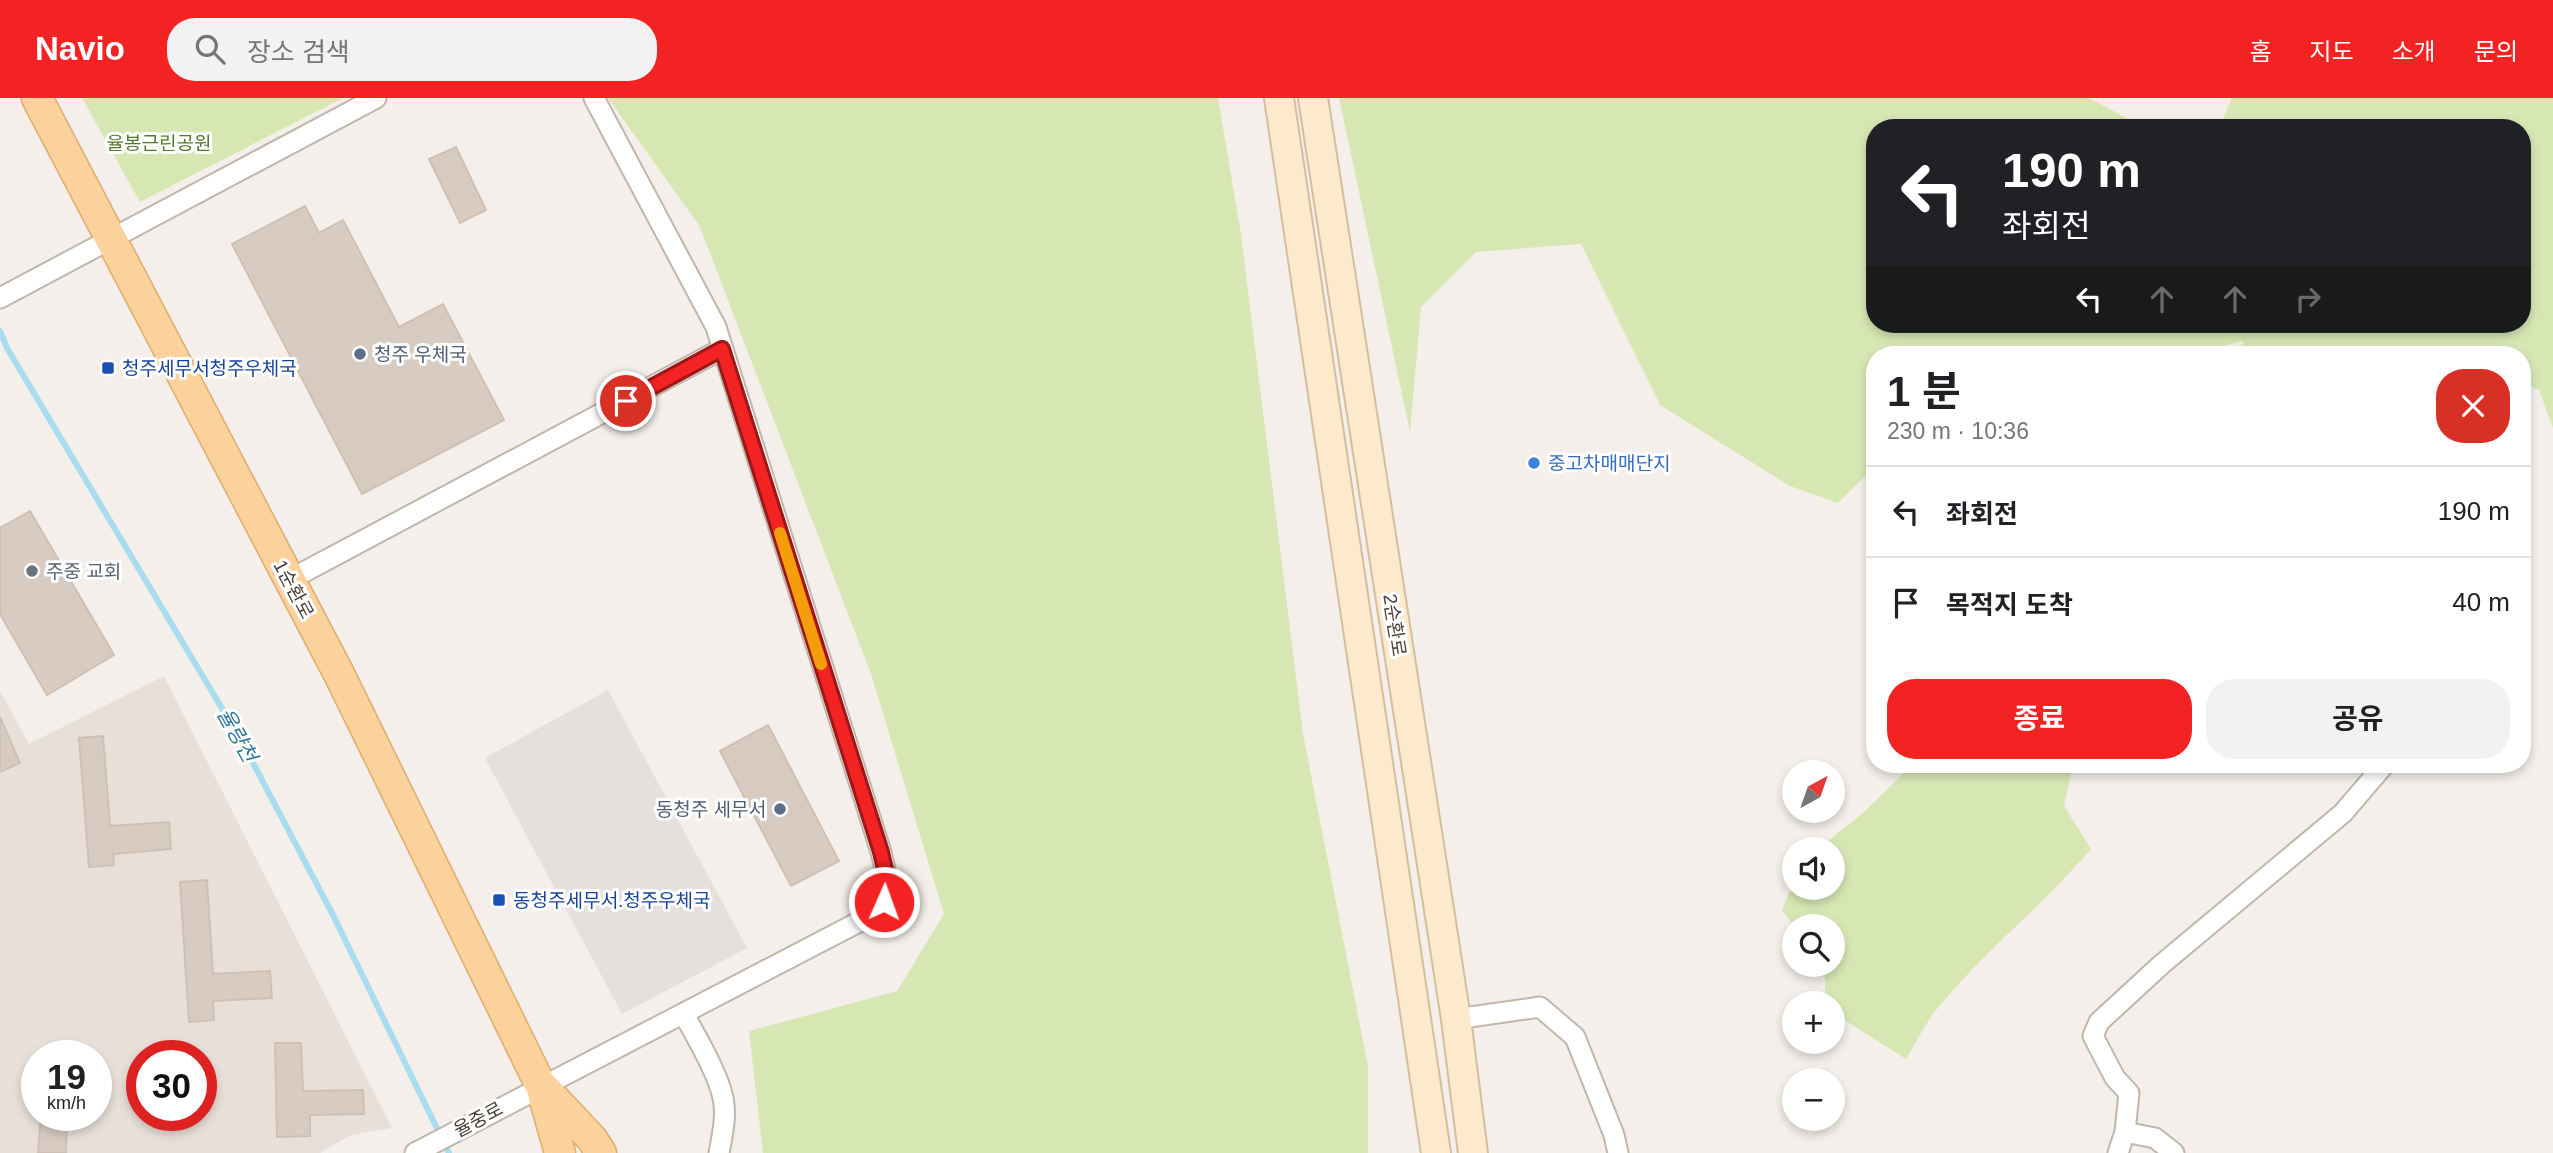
<!DOCTYPE html>
<html lang="ko">
<head>
<meta charset="utf-8">
<style>
  :root { --surface:#fff; --page:#f2f2f2; --text:#202124; --muted:#757577; --line:#e0e0e0; --accent:#f22322 }
  body { margin:0; font-family:Helvetica,"Noto Sans KR",sans-serif; background:var(--page); color:var(--text); height:100vh; display:flex; flex-direction:column; font-size:26px; white-space:nowrap }
  * { box-sizing:border-box; margin:0 }
  p { font-size:23px; color:var(--muted) }
  .icon { flex:none; width:38px; height:38px; fill:none; stroke:currentColor; stroke-width:2; stroke-linecap:round; stroke-linejoin:round }
  .map { position:relative; flex:1; overflow:hidden }
  .details { position:absolute; left:1866px; top:248px; width:665px; height:427px; display:flex; flex-direction:column; background:var(--surface); border-radius:28px; box-shadow:0 4px 10px #0003 }
  .details>* { flex:none }
  .top-card { position:absolute; left:1866px; top:21px; width:665px; height:214px; border-radius:28px; box-shadow:0 4px 10px #0003; background:#202124; color:#fff; overflow:hidden }
  .needle { width:46px; rotate:40deg }
  .fabs { position:absolute; left:1782px; top:662px; display:grid; gap:14px }
  .fabs a { display:grid; place-items:center; width:63px; height:63px; border-radius:50%; background:var(--surface); box-shadow:0 4px 10px #0003; font-size:35px }
  .speed { position:absolute; left:21px; top:942px; display:flex; gap:14px; font-size:35px; font-weight:700; text-align:center }
  .speed>* { display:grid; place-content:center; width:91px; height:91px; border-radius:50%; background:var(--surface); box-shadow:0 4px 10px #0003; line-height:1 }
  .speed small { font-size:18px; font-weight:400 }
  .speed .limit { border:10px solid #d22; background:#fff; color:#111 }
  .pin { position:absolute; display:grid; place-items:center; width:60px; height:60px; color:#fff; margin:-30px; border:4px solid #fff; border-radius:50%; box-shadow:0 2px 7px #0007 }
  .me { position:absolute; width:77px; margin:-38px; rotate:2deg; stroke-linejoin:round; filter:drop-shadow(0 0 5px #0008) }
  .turn { display:flex; align-items:center; gap:24px; height:147px; padding:0 21px; font-size:32px }
  .turn .icon { width:91px; height:91px; stroke-width:2.5 }
  .turn b { display:block; font-size:49px; line-height:60px }
  .lanes { display:flex; align-items:center; height:66px; padding:0 21px; background:#0003; justify-content:center; gap:35px; direction:ltr }
  .lanes .off { opacity:.35 }
  .round { display:grid; place-items:center; flex:none; width:74px; height:74px; border-radius:28px; background:var(--page) }
  .summary { display:flex; align-items:center; justify-content:space-between; height:119px; padding:0 21px }
  h1 { font-size:42px; font-weight:700; line-height:52px }
  .primary-button { display:flex; gap:14px; margin-top:auto; padding:14px 21px }
  .primary-button a { flex:1; height:80px; border-radius:28px; background:var(--accent); color:#fff; font-size:28px; font-weight:700; line-height:80px; text-align:center }
  .primary-button a+a { background:var(--page); color:var(--text) }
  ul { padding:0; list-style:none }
  li { display:flex; align-items:center; gap:21px; height:91px; padding:0 21px; border-top:2px solid var(--line) }
  li div { flex:1 }
  li b { display:block; font-size:26px }
  li em { font-style:normal }
  header { display:flex; align-items:center; gap:42px; box-sizing:border-box; height:98px; padding:0 35px; background:var(--accent); color:#fff }
  header strong { font-size:33px }
  nav { display:flex; gap:38px; margin-inline-start:auto; font-size:24px }
  .search { width:490px; height:63px; background:var(--page); display:flex; align-items:center; gap:18px; box-sizing:border-box; padding:0 24px; border-radius:28px; color:var(--muted); font-size:26px }
  .map>svg:first-child { display:block }
  .residential { fill:#e8e0d8; fill-rule:evenodd }
  .green { fill:#d7e7b4 }
  .parking { fill:#e3e0de }
  .lines { fill:none; stroke-linecap:round; stroke-linejoin:round }
  .stream { stroke:#a8dcee; stroke-width:6 }
  .building { fill:#d8ccc2; stroke:#d0c0b3; stroke-width:2 }
  .street-casing { stroke:#bfb6ac; stroke-width:23 }
  .secondary-casing { stroke:#d5be9d; stroke-width:32 }
  .primary-casing { stroke:#e0ac6c; stroke-width:33 }
  .street { stroke:#fff; stroke-width:19 }
  .secondary { stroke:#fde9cb; stroke-width:28 }
  .primary { stroke:#fbd29c; stroke-width:30 }
  .route-casing { stroke:#9d1716; stroke-width:18 }
  .route { stroke:#f22322; stroke-width:12 }
  .slow { stroke:#f59e0b; stroke-width:12 }
  .service-dot { fill:#5c6f8a; stroke:#fff; stroke-width:2.5 }
  .transit-dot { fill:#1a4fb4; stroke:#fff; stroke-width:2.5 }
  .shop-dot { fill:#3f7fe0; stroke:#fff; stroke-width:2.5 }
  .worship-dot { fill:#6b7280; stroke:#fff; stroke-width:2.5 }
  .labels { text-anchor:middle; stroke-width:6; stroke-linejoin:round; paint-order:stroke }
  .park-label { font-size:19px; fill:#54782c; stroke:#fff }
  .service-label { font-size:19px; fill:#4e5e75; stroke:#fff; text-anchor:start }
  .transit-label { font-size:19px; fill:#164399; stroke:#fff; text-anchor:start }
  .shop-label { font-size:19px; fill:#366cbe; stroke:#fff; text-anchor:start }
  .worship-label { font-size:19px; fill:#5b616d; stroke:#fff; text-anchor:start }
  .street-label { font-size:19px; fill:#483f38; stroke:#fff }
  .water-label { font-size:21px; font-style:italic; fill:#2f7b99; stroke:#fff }
</style>
</head>
<body>
<header>
<strong>Navio</strong>
<div class="search"><svg class="icon" aria-label="search" viewBox="0 0 24 24"><circle cx="10" cy="10" r="6"/><path d="M15 15l6 6"/></svg>장소 검색</div>
<nav><a>홈</a><a>지도</a><a>소개</a><a>문의</a></nav>
</header>
<div class="map">
<svg width="2553" height="1055" viewBox="0 0 2553 1055">
  <rect width="100%" height="100%" fill="#f4efea"/>
  <path class="residential" d="M164 578 392 1030 351 1037 320 1055H0V593L29 646ZM37 957H96V1017H37ZM142 957H201V1017H142Z"/>
  <path class="green" d="M82 0H343L140 104Z
    M608 0H1218L1241 136 1303 636 1368 968V1055H763L749 933 897 893 944 816 871 576 700 129Z
    M1339 0H2089L2145 30H1874V226H2522V30H2219L2232 0H2553V330L2539 292 2522 284V257H2243V243L2183 257H1874V369L1838 405 1790 388 1660 307 1581 146 1476 154 1421 209 1410 334Z
    M1912 667H2073L2064 708 2091 751C2044 806 1987 851 1941 906 1927 922 1917 943 1906 961L1832 914V905H1826L1824 866H1832V828H1794L1782 812 1794 784V789H1832V751H1818L1863 715Z"/>
  <path class="parking" d="M608 592 747 850 622 916 485 660Z"/>
  <g class="lines">
    <path class="stream" d="M0 233 7 250 242 644 333 817 449 1055"/>
  </g>
  <path class="building" d="M456 49 486 112 460 125 429 61Z
    M305 108 319 135 343 122 399 229 443 206 504 322 362 396 232 146Z
    M30 413 114 557 47 597 0 516V430Z
    M0 619 20 665 0 674Z
    M768 627 839 763 791 788 720 653Z
    M103 638 110 728 169 724 171 751 113 756 114 767 89 769 79 640Z
    M207 782 213 876 270 873 272 900 213 903 214 922 189 924 180 784Z
    M275 945H301L303 993 363 992 364 1016 310 1017V1038L277 1039Z
    M41 1017H67L66 1055H38Z"/>
  <g class="lines">
    <defs>
      <path id="street" d="M0 200 376 0
        M289 482 722 251
        M684 916C696 939 718 975 723 1000 727 1018 722 1038 719 1055
        M1456 921 1540 909 1575 939 1614 1037 1618 1055
        M2125 1034 2155 1040 2174 1055
        M415 1055 876 815C891 794 887 777 881 754L716 229 594 0
        M2118 1055 2125 1034 2129 995 2115 980 2093 938 2099 924 2162 866 2343 715 2384 667"/>
      <path id="secondary" d="M1279 0 1436 1055
        M1313 0 1456 921 1473 1055"/>
      <path id="primary" d="M37 0 339 576 541 988 560 1055
        M544 990 592 1041 601 1055"/>
    </defs>
    <use href="#street" class="street-casing"/>
    <use href="#secondary" class="secondary-casing"/>
    <use href="#primary" class="primary-casing"/>
    <use href="#street" class="street"/>
    <use href="#secondary" class="secondary"/>
    <use href="#primary" class="primary"/>
  </g>
  <g class="lines">
    <defs>
      <path id="route" d="M626 303 722 251 881 754 888 784 884 804"/>
    </defs>
    <use href="#route" class="route-casing"/>
    <use href="#route" class="route"/>
    <path class="slow" d="M780 435 821 566"/>
  </g>
  <g class="service-dot">
    <circle cx="360" cy="256" r="7"/>
    <circle cx="780" cy="711" r="7"/>
  </g>
  <g class="transit-dot">
    <rect x="101" y="263" width="14" height="14" rx="3.5"/>
    <rect x="492" y="795" width="14" height="14" rx="3.5"/>
  </g>
  <circle class="shop-dot" cx="1534" cy="365" r="7"/>
  <circle class="worship-dot" cx="32" cy="473" r="7"/>
  <g class="labels">
    <g class="park-label">
      <text x="159" y="52">율봉근린공원</text>
    </g>
    <g class="service-label">
      <text x="374" y="263">청주 우체국</text>
      <text x="766" y="718" text-anchor="end">동청주 세무서</text>
    </g>
    <g class="transit-label">
      <text x="122" y="277">청주세무서청주우체국</text>
      <text x="513" y="809">동청주세무서.청주우체국</text>
    </g>
    <g class="shop-label">
      <text x="1548" y="372">중고차매매단지</text>
    </g>
    <g class="worship-label">
      <text x="46" y="480">주중 교회</text>
    </g>
    <g class="street-label">
      <text transform="translate(294 491) rotate(62)" y="7">1순환로</text>
      <text transform="translate(1395 527) rotate(81)" y="7">2순환로</text>
      <text transform="translate(478 1021) rotate(-28)" y="7">율중로</text>
    </g>
    <g class="water-label">
      <text transform="translate(237 637) rotate(61)" y="7">율량천</text>
    </g>
  </g>
</svg>
<div class="fabs">
<a><svg class="needle" viewBox="-14 -14 28 28"><path d="M0-13l5 13h-10z" fill="#e53935"/><path d="M0 13l5-13h-10z" fill="#757577"/></svg></a>
<a><svg class="icon" aria-label="sound" viewBox="0 0 24 24"><path d="M4 9h4l5-4v14l-5-4H4zM17 9q2 3 0 6"/></svg></a>
<a><svg class="icon" aria-label="search" viewBox="0 0 24 24"><circle cx="10" cy="10" r="6"/><path d="M15 15l6 6"/></svg></a>
<a>+</a>
<a>−</a>
</div>
<div class="speed"><div>19<small>km/h</small></div><div class="limit">30</div></div>
<div class="pin" style="left:626px;top:303px;background:#d93025"><svg class="icon" aria-label="arrive" viewBox="0 0 24 24"><path d="M6 21V4h12l-3 4 3 4H6"/></svg></div>
<svg class="me" style="left:884px;top:804px" viewBox="-20 -20 40 40"><circle r="17" fill="#f22322" stroke="#fff" stroke-width="3"/><path d="M0-11L8 9 0 5-8 9z" fill="#fff"/></svg>
<div class="top-card">
<div class="turn"><svg class="icon" aria-label="left" viewBox="0 0 24 24"><path d="M17 20v-9H6M10 6l-5 5 5 5"/></svg><div><b>190 m</b>좌회전</div></div>
<div class="lanes"><svg class="icon" aria-label="left" viewBox="0 0 24 24"><path d="M17 20v-9H6M10 6l-5 5 5 5"/></svg><svg class="icon off" aria-label="ahead" viewBox="0 0 24 24"><path d="M12 20V5M6 11l6-6 6 6"/></svg><svg class="icon off" aria-label="ahead" viewBox="0 0 24 24"><path d="M12 20V5M6 11l6-6 6 6"/></svg><svg class="icon off" aria-label="right" viewBox="0 0 24 24"><path d="M7 20v-9h11M14 6l5 5-5 5"/></svg></div>
</div>
<section class="details">
<div class="summary"><div><h1>1 분</h1><p>230 m · 10:36</p></div><a class="round" style="background:#d93025;color:#fff"><svg class="icon" aria-label="close" viewBox="0 0 24 24"><path d="M6 6l12 12M18 6L6 18"/></svg></a></div>
<ul>
<li><svg class="icon" aria-label="left" viewBox="0 0 24 24"><path d="M17 20v-9H6M10 6l-5 5 5 5"/></svg><div><b>좌회전</b></div><em>190 m</em></li>
<li><svg class="icon" aria-label="arrive" viewBox="0 0 24 24"><path d="M6 21V4h12l-3 4 3 4H6"/></svg><div><b>목적지 도착</b></div><em>40 m</em></li>
</ul>
<div class="primary-button"><a>종료</a><a>공유</a></div>
</section>
</div>
</body>
</html>
